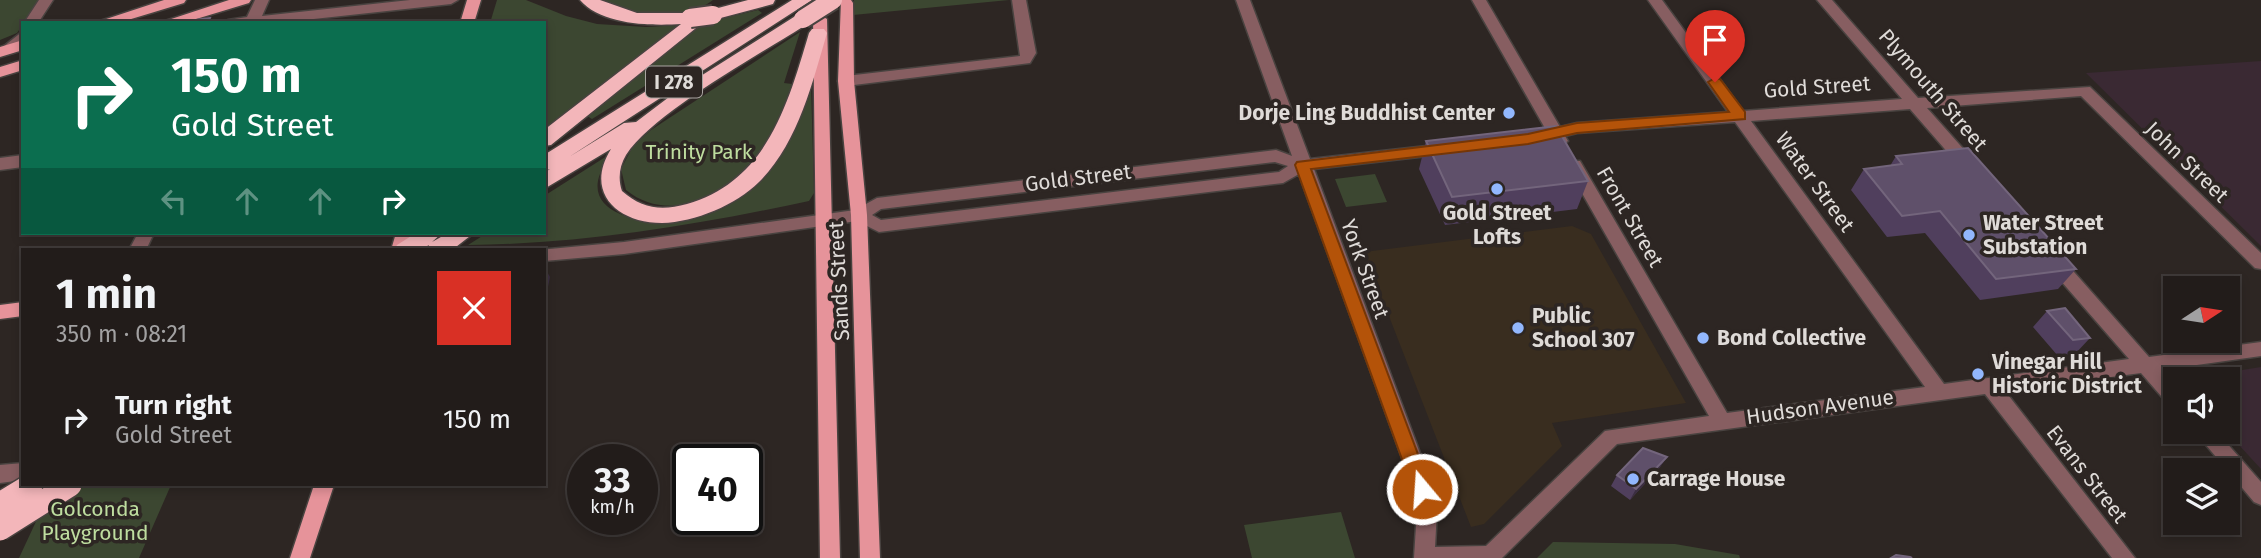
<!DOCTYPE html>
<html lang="en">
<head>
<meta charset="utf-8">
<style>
  :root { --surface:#221c1a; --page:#2a2523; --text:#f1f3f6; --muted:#a2a1a2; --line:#3f3a39 }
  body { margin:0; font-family:"Fira Sans",sans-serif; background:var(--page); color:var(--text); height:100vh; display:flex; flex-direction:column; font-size:26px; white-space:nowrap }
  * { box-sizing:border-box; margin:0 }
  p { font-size:23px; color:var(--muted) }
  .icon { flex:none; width:38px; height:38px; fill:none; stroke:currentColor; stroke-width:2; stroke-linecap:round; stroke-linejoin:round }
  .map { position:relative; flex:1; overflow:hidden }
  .side { position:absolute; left:21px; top:248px; width:525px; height:238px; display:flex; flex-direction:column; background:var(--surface); border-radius:0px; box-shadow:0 4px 10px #0003,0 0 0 2px var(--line) }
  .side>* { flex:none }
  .guide { position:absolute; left:21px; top:21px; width:525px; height:214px; border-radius:0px; box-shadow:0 4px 10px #0003,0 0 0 2px var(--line); background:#0b6e4f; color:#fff; overflow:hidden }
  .needle { width:46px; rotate:78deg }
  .buttons { position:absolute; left:2163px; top:276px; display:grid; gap:14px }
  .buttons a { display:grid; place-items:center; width:77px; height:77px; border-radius:0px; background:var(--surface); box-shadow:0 4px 10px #0003,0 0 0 2px var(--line); font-size:35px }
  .speed { position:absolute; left:567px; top:444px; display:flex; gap:14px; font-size:35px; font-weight:700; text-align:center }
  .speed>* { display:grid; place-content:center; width:91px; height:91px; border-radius:50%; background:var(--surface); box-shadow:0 4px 10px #0003,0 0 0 2px var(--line); line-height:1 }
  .speed small { font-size:18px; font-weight:400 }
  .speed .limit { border:4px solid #111; border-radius:10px; background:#fff; color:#111 }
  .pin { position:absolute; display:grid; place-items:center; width:60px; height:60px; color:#fff; margin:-72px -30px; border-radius:50% 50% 50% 0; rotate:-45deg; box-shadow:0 0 7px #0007 }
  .pin .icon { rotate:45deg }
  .me { position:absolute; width:77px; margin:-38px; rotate:342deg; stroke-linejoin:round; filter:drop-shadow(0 0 5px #0008) }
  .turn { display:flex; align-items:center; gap:24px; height:147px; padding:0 35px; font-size:32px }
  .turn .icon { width:91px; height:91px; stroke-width:2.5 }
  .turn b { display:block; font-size:49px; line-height:60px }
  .lanes { display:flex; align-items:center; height:66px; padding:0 35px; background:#0003; justify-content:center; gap:35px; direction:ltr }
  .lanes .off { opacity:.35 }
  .round { display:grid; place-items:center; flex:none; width:74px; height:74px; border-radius:0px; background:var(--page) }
  .overview { display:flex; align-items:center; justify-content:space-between; height:119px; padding:0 35px }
  h1 { font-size:42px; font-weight:700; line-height:52px }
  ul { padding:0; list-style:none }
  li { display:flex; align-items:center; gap:21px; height:105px; padding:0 35px }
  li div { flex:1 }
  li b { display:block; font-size:26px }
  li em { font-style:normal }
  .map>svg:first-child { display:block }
  .industrial { fill:#3a2933 }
  .education { fill:#392d1f }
  .green { fill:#3c4731 }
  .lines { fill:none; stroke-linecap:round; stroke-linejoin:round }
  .minor-casing { stroke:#494340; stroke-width:3 }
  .major-casing { stroke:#494340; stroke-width:3 }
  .highway-casing { stroke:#494340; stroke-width:3 }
  .minor { fill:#875e61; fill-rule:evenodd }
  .major { fill:#e6939a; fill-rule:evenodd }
  .highway { fill:#f3b6ba; fill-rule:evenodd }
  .highway-bridge-far1-casing { stroke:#494340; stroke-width:22; stroke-linecap:butt }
  .highway-bridge-casing { stroke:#494340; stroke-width:26; stroke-linecap:butt }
  .highway-bridge-far1 { stroke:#f3b6ba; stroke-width:18 }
  .highway-bridge { stroke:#f3b6ba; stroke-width:23 }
  .wall { fill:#503f5d }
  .shaded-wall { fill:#3b2e40 }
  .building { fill:#5f506a; stroke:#73657c; stroke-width:2 }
  .route { fill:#b45309; stroke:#753606; stroke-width:2 }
  .poi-dot { fill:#92b7fd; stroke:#2d2623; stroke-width:2.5 }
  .labels { text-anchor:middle; stroke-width:7; stroke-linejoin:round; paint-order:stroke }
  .shield { fill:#2d2623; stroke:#aaa5a2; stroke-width:2 }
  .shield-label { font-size:19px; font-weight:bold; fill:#dfdbd8 }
  .street-label { font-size:21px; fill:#dfdbd8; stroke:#2d2623 }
  .poi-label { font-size:21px; font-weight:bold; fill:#dfdbd8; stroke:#2d2623; text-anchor:start }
  .park-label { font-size:21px; fill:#bedd9f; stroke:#2d2623 }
</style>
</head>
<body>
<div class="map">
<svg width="2261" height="558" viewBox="0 0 2261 558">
  <rect width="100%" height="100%" fill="#2d2623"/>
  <path class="industrial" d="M2261 61V246L2086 73Z
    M2261 367V469L2227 432 2228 380H2180Z"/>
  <path class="education" d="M1572 226 1591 234 1686 403 1552 423 1562 446 1484 524 1471 527 1364 252Z"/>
  <path class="green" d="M0 0H40L17 33 0 40Z
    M497 0H526L566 16 597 24 646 27 681 25 544 131V23H490Z
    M596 0H713C680 26 632 14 596 0Z
    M854 0H1009L853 15Z
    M758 10 762 13 592 119 587 116 703 23Z
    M800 32 784 83 792 84C783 109 775 137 758 158 728 196 669 225 626 190L621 169 633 146 651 130Z
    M811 84 814 193 809 201C696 225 584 244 468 245L487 233H544V196L607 156 609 158C566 217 655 229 694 219 721 212 749 196 767 175 788 149 799 114 811 84Z
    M1375 174 1387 202 1346 207 1335 179Z
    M53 485H171L139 558H19Z
    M1341 512 1355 558H1252L1244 525Z
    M1553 542 1675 544 1739 555 1740 558H1537Z"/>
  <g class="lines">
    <defs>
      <path id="minor" d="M39 0H53L38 23H24Z
        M255 0H269L262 16 410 0H458L451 4 277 23H226L228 20 247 17Z
        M1012 0H1026L1036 53 1030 63 846 86 838 81 846 76 1020 56Z
        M1236 0H1250L1310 159 1445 144 1453 149 1445 154 1314 169 1426 469 1437 510 1435 547 1486 546 1605 431 1709 416 1566 165 1568 161H1580L1727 413 1925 387 1735 122 1577 133 1565 136 1568 141 1560 146 1554 145 1551 139 1530 141 1528 137 1530 133 1546 130 1472 0H1486L1560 127 1577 123 1728 112 1648 0H1662L1743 111 1902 99 1817 0H1832L1918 98 2090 87 2261 253V269L2255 268 2081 96 1927 108 1975 162 1977 166 1969 172 1963 170 1910 109 1751 121 1944 384 2129 359 2047 265 2044 260 2047 255H2059L2149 357 2261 342V356L2161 370 2175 386V407L2168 404 2141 373 2005 391 2135 558H2112L1985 394 1617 444 1502 558H1414L1417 510 1406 469 1299 174 1283 183 879 232 857 221 624 254 544 261V250H539L624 242 855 210 877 198 1276 150 1292 156ZM1275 162 1288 166 1279 172 881 220 872 215 881 209Z
        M23 31V44L13 53H3V47Z
        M23 155V167L0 170V158Z
        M138 233H154L146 250H129Z
        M2195 432H2217L2261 482V505L2254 502Z
        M23 463V480L0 483V465Z"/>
      <path id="major" d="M164 0H186L184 3 118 23H94Z
        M229 0H251L249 3 183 23H159Z
        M467 0H481L474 23H460Z
        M841 0H851L853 3 854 81 867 215 880 558H860L851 215 838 81Z
        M820 15 827 19 840 558H820L813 19Z
        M23 40V50L0 57V47Z
        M23 60V70L0 77V67Z
        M396 233H412L407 250H391Z
        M23 302V316L0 319V305Z
        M314 485H334L310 558H290Z"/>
      <path id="highway" d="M580 0H600L637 13H690L696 14 701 24 551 145 544 146V130L681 24C651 26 601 25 580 0Z
        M748 0H775L773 4 713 20 704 15 707 11Z
        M792 0H812L569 157 624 123 636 122 677 91 797 15H809L812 19 809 23C762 53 654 112 626 155 619 167 618 179 622 191 642 209 662 211 687 204 767 181 788 104 809 33L812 29H824L827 33C812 84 798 143 759 182 736 205 695 222 662 223 617 223 584 192 611 149L544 189V173L550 169 544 171V155Z
        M416 233H442L432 242 448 233H474L452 250H426L429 245 420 250H394L397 245Z"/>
    </defs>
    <use href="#minor" class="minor-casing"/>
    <use href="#major" class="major-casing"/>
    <use href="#highway" class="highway-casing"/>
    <use href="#minor" class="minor"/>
    <use href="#major" class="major"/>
    <use href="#highway" class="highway"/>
    <defs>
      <path id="highway-bridge-far1" d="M690 18 713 15
        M803 19 833 0"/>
      <path id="highway-bridge" d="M0 504 31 485
        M0 529 70 485"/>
    </defs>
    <use href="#highway-bridge-far1" class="highway-bridge-far1-casing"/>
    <use href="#highway-bridge" class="highway-bridge-casing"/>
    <use href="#highway-bridge-far1" class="highway-bridge-far1"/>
    <use href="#highway-bridge" class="highway-bridge"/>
  </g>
  <path class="wall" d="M1426 141 1588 181 1577 209 1445 225 1419 169Z
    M1896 156 2076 269 2058 289 1980 300 1925 233 1887 237 1851 190 1864 169 1890 166Z
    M2047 311 2090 338 2075 354 2058 356 2033 327Z
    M1667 457 1660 467 1630 500 1611 486 1617 475Z"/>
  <path class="shaded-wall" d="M544 266 550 277 544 307Z
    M1667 457 1660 467 1630 500 1636 489Z"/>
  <path class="building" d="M210 18 208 23H174Z
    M1556 126 1588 181 1452 197 1426 141Z
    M1968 148 2076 269 1996 279 1940 211 1902 216 1864 169 1902 164 1896 156Z
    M2065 308 2090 338 2073 340 2047 311Z
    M1643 448 1667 457 1636 489 1617 475Z
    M1896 555 1910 557 1912 558H1891Z"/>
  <path class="route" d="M1715 78 1720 79 1745 112V119L1577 133 1528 144 1311 169 1431 489 1428 495H1415L1295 165 1297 162 1528 134 1577 123 1729 112 1708 82Z"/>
  <g class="poi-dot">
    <circle cx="1509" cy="113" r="7"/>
    <circle cx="1497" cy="189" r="7"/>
    <circle cx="1969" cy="235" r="7"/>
    <circle cx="1518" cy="328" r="7"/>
    <circle cx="1703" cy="338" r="7"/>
    <circle cx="1978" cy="374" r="7"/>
    <circle cx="1633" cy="479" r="7"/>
  </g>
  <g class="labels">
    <rect class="shield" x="646" y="66.5" width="56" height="31" rx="5"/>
    <g class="shield-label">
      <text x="674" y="89">I 278</text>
    </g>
    <g class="street-label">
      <text transform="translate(1817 87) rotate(-4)" y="7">Gold Street</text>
      <text transform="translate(1933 90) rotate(49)" y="7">Plymouth Street</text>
      <text transform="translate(2187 162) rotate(44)" y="7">John Street</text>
      <text transform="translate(1078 178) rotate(-7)" y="7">Gold Street</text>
      <text transform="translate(1815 182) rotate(54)" y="7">Water Street</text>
      <text transform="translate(1630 217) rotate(60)" y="7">Front Street</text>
      <text transform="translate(1365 269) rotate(70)" y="7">York Street</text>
      <text transform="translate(839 281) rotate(-93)" y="7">Sands Street</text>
      <text transform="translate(1820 407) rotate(-8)" y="7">Hudson Avenue</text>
      <text transform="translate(2087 474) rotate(52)" y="7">Evans Street</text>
    </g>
    <g class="poi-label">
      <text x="1495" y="120" text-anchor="end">Dorje Ling Buddhist Center</text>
      <text x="1497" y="220" text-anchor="middle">Gold Street<tspan x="1497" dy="24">Lofts</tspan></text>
      <text x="1983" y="230">Water Street<tspan x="1983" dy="24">Substation</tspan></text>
      <text x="1532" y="323">Public<tspan x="1532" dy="24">School 307</tspan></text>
      <text x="1717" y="345">Bond Collective</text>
      <text x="1992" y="369">Vinegar Hill<tspan x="1992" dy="24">Historic District</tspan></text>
      <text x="1647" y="486">Carrage House</text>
    </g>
    <g class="park-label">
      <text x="699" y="159">Trinity Park</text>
      <text x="95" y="516">Golconda<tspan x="95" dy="24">Playground</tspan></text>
    </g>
  </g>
</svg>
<div class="buttons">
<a><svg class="needle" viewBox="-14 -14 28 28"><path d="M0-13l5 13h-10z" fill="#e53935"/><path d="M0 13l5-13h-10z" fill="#a2a1a2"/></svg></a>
<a><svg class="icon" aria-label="sound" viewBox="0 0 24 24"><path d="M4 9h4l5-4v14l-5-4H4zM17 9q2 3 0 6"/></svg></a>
<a><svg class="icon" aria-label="layers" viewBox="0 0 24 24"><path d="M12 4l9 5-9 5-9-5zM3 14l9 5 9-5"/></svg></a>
</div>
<div class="speed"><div>33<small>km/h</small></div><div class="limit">40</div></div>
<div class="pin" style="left:1715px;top:82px;background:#d93025"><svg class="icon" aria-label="arrive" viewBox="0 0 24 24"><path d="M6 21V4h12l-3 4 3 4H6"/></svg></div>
<svg class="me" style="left:1422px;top:489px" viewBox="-20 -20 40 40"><circle r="17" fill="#b45309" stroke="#fff" stroke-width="3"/><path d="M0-11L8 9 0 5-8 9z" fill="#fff"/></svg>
<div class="guide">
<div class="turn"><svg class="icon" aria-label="right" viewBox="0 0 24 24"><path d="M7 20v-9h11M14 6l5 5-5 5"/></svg><div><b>150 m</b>Gold Street</div></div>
<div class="lanes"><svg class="icon off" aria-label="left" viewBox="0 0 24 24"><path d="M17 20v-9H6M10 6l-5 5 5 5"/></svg><svg class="icon off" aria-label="ahead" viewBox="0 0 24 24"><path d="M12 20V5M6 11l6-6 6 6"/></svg><svg class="icon off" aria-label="ahead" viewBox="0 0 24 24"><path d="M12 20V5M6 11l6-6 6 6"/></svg><svg class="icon" aria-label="right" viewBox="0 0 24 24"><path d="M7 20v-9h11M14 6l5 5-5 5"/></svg></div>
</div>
<section class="side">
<div class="overview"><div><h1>1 min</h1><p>350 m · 08:21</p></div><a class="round" style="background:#d93025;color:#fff"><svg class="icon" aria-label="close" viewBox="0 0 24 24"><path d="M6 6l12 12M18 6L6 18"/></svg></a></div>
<ul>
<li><svg class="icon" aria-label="right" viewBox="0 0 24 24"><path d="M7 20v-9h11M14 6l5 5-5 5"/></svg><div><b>Turn right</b><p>Gold Street</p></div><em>150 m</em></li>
</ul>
</section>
</div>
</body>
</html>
